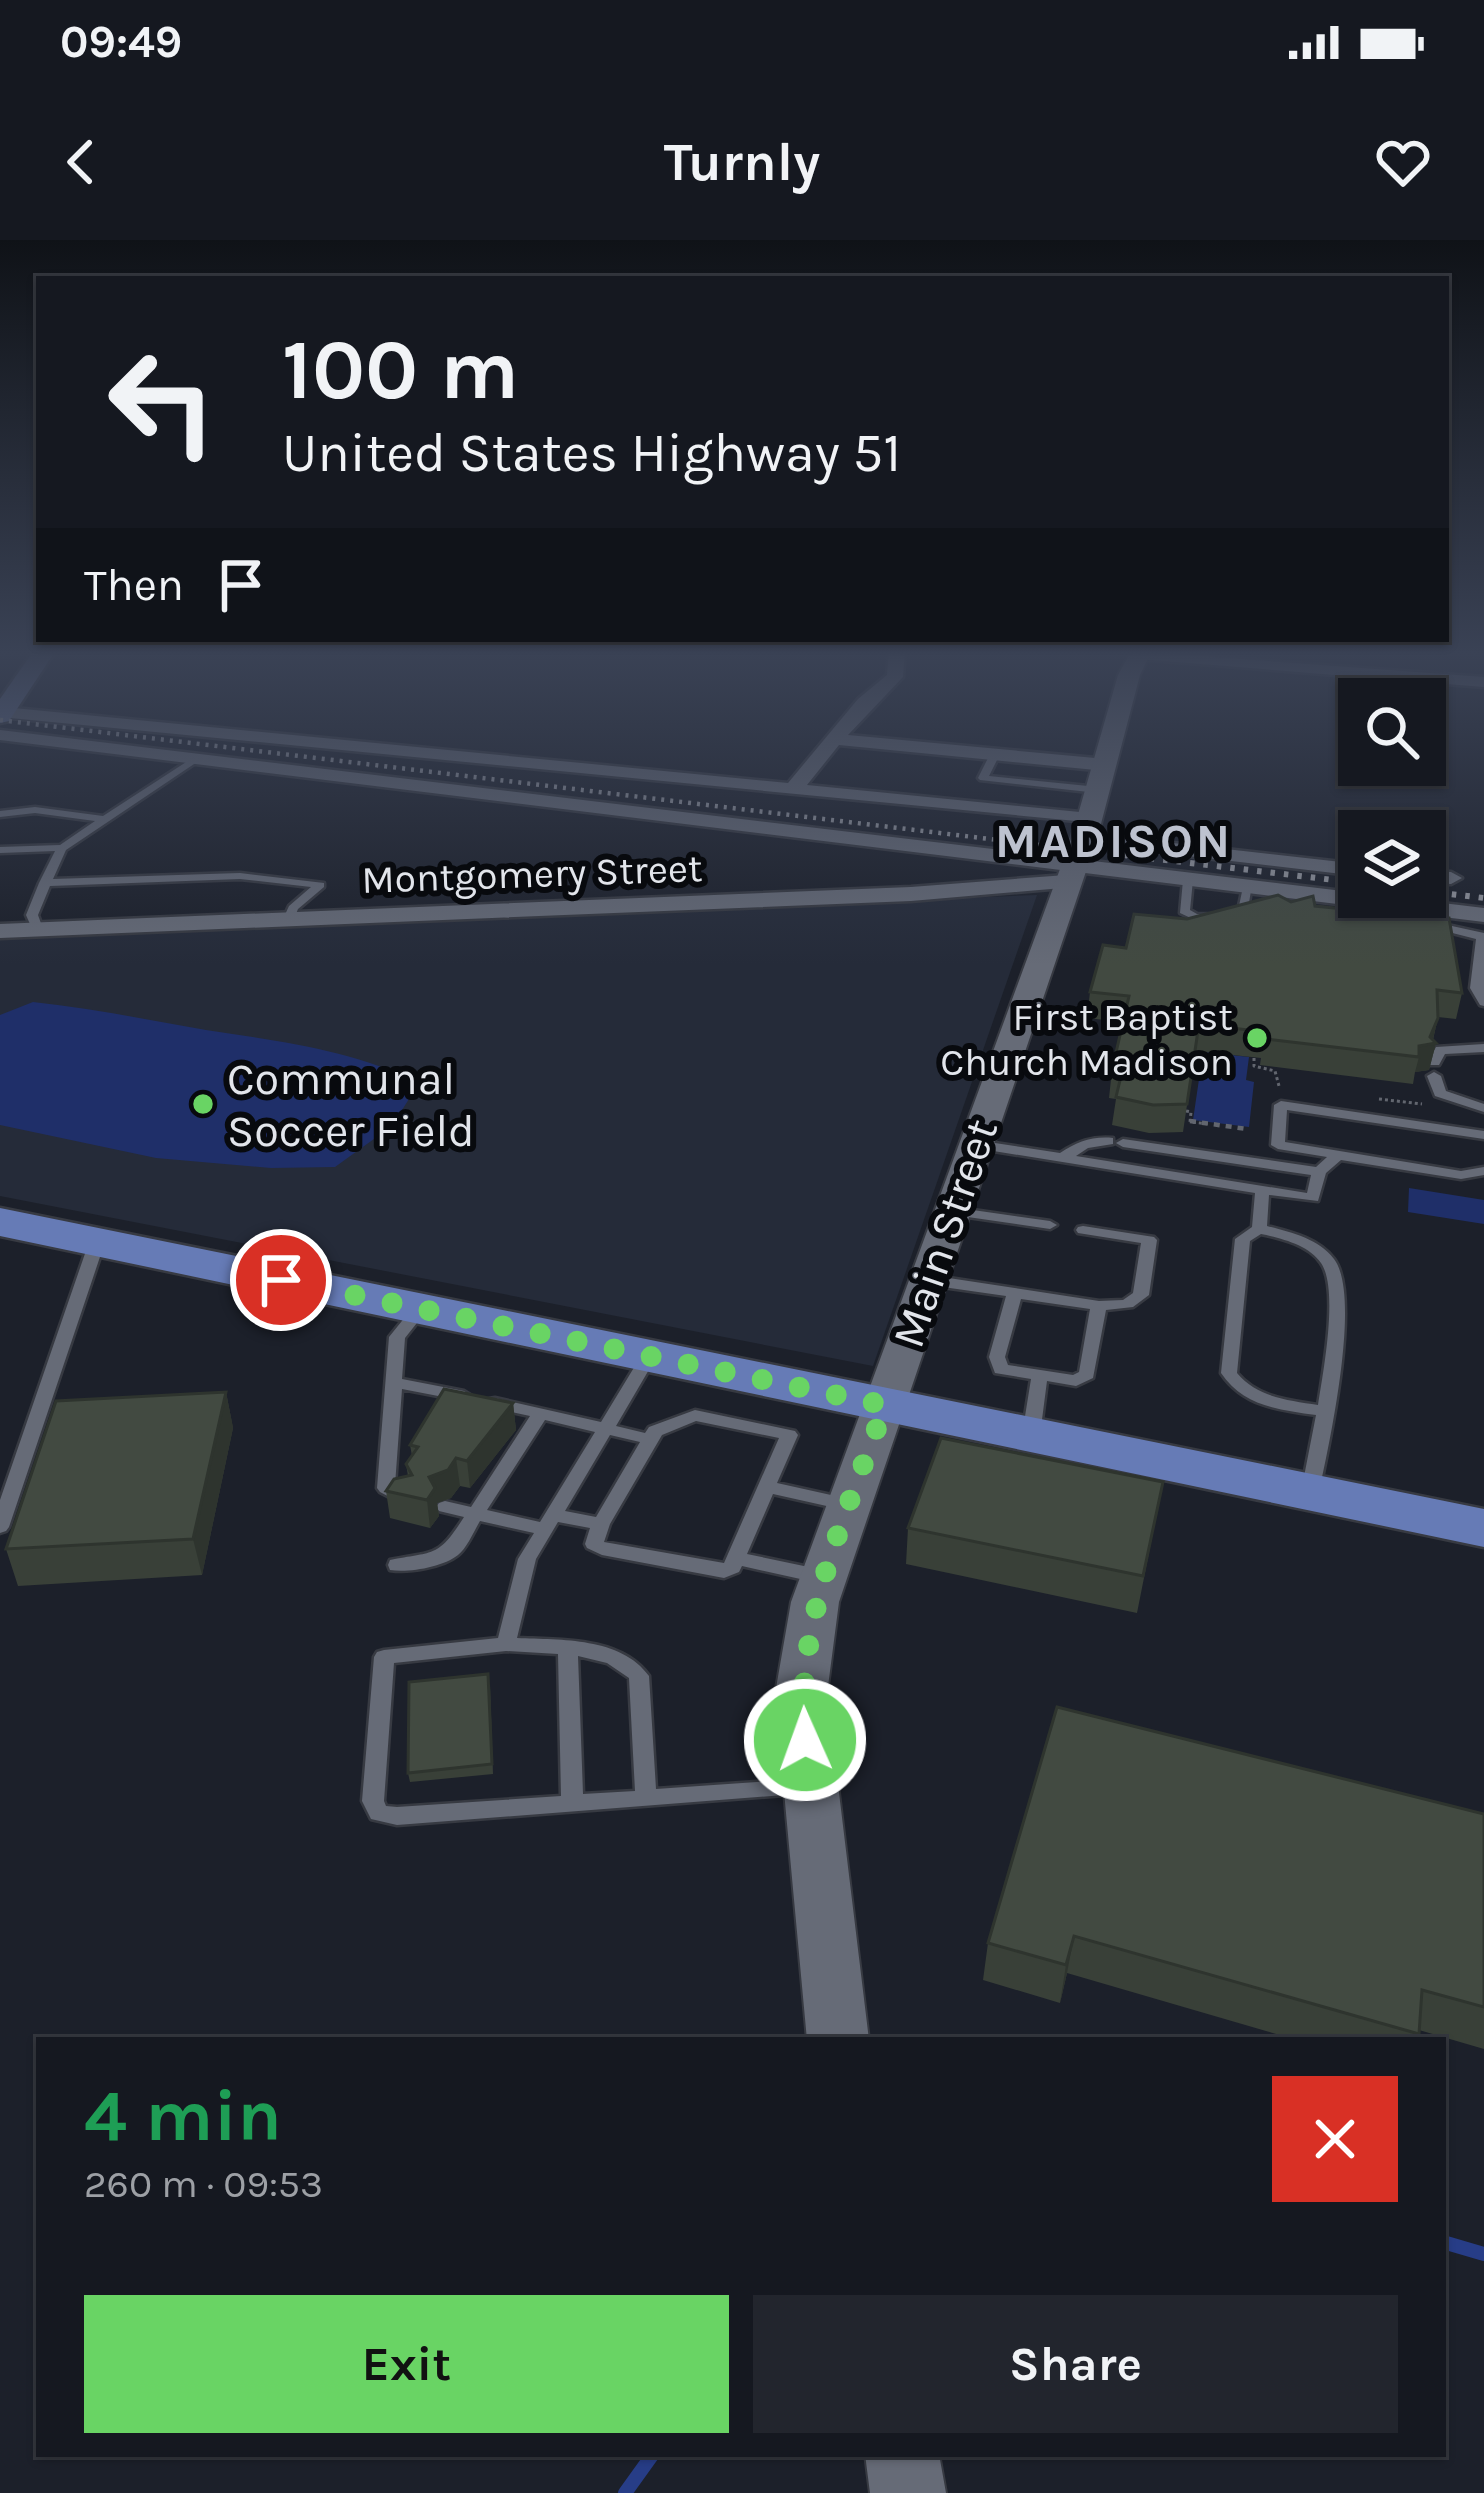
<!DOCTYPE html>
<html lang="en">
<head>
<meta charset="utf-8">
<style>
  :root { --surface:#151820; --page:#22252d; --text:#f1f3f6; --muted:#9da0a5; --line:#34373e; --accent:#69d464 }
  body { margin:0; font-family:Karla,sans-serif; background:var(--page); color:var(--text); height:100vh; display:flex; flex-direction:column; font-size:45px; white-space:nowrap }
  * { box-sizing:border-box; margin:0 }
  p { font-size:39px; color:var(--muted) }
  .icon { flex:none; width:66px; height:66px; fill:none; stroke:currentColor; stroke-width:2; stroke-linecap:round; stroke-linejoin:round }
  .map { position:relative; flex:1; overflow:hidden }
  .side { position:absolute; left:36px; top:1797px; width:1410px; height:420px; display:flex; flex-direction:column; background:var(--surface); border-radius:0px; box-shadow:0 3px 9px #0004,0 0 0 3px var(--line) }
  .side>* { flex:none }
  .banner { position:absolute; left:36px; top:36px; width:1413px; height:366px; border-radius:0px; box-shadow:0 3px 9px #0004,0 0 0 3px var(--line); background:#151820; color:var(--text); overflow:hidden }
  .buttons { position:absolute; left:1338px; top:438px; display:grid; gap:24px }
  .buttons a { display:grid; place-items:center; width:108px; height:108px; border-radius:0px; background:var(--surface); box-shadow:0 3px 9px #0004,0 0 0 3px var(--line); font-size:60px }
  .pin { position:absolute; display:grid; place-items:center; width:102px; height:102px; color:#fff; margin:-51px; border:6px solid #fff; border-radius:50%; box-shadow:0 3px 12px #0007 }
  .me { position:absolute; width:132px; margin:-66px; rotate:358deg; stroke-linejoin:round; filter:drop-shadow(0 0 9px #0008) }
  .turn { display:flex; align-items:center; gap:42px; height:252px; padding:0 48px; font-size:54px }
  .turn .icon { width:156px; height:156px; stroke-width:2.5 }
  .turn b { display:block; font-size:84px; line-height:102px }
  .then { display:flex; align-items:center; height:114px; padding:0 48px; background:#0003; gap:24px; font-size:45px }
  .round { display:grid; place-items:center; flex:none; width:126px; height:126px; border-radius:0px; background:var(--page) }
  .summary { display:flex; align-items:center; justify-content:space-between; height:204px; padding:0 48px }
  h1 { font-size:72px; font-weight:700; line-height:90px; color:#1e9e55 }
  .primary-button { display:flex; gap:24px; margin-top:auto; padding:24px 48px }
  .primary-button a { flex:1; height:138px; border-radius:0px; background:var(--accent); color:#111; font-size:48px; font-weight:700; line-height:138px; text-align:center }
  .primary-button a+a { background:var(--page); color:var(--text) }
  .status { display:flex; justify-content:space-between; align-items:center; height:84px; padding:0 60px; background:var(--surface); direction:ltr }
  .status svg { height:33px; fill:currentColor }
  header { display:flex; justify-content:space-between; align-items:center; height:156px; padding:0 48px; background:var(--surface); font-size:54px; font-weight:700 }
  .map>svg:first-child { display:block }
  .built { fill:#252b39 }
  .green { fill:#1f2f69 }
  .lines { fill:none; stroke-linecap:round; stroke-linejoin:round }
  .stream { stroke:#273d87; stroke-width:14 }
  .service-casing { stroke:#373a42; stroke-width:5 }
  .minor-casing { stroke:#373a42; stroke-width:5 }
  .tertiary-casing { stroke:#373a42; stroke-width:4 }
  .secondary-casing { stroke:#373a42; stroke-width:5 }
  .primary-casing { stroke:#373a42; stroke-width:5 }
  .path-far1 { stroke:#62666f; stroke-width:3; stroke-dasharray:3 3; stroke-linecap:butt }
  .path { stroke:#62666f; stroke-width:4.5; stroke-dasharray:6 6; stroke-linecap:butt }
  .service { fill:#666b77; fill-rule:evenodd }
  .minor { fill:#666b77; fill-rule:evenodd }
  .tertiary { fill:#666b77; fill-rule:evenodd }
  .secondary { fill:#667396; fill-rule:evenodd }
  .primary { fill:#667bb6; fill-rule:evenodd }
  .rail-far1 { stroke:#92959d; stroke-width:4.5; stroke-dasharray:3 6; stroke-linecap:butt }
  .rail { stroke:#92959d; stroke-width:6; stroke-dasharray:4.5 9; stroke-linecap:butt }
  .wall { fill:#394038 }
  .shaded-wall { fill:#2e342e }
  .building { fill:#424a41; stroke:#2e342e; stroke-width:3 }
  .route { stroke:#69d464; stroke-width:21; stroke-dasharray:0 37.8 }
  .poi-dot { fill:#69d464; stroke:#080a0e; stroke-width:4.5 }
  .labels { text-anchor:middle; stroke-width:12; stroke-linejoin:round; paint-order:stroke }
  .far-street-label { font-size:39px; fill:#e2e5eb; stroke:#080a0e }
  .far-poi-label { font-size:39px; fill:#e2e5eb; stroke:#080a0e; text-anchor:end }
  .poi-label { font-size:45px; fill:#e2e5eb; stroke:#080a0e; text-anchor:start }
  .street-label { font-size:45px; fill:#e2e5eb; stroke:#080a0e }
  .far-district-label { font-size:48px; font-weight:bold; letter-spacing:3px; fill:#bdc2cf; stroke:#080a0e }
</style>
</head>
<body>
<div class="status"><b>09:49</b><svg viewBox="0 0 49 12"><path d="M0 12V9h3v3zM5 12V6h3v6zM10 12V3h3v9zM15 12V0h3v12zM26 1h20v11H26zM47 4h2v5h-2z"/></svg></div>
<header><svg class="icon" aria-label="back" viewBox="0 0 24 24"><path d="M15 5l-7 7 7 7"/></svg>Turnly<svg class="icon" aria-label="heart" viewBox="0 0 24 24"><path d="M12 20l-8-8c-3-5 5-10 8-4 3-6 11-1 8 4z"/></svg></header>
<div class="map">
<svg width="1484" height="2253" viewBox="0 0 1484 2253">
  <rect width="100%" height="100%" fill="#1c202a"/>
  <path class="built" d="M1037 655 873 1126 0 956V698Z"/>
  <path class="green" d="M33 762C91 768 148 780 206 790 278 801 353 810 419 843L392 886 335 927 271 928 156 918 0 885V775Z
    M1203 812 1249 817 1246 840 1254 842 1249 887 1193 880Z
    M1409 948 1484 960V984L1408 972Z"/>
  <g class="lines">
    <path class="stream" d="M1443 2002 1484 2014
      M625 2253 653 2214"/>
    <defs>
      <path id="service" d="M995 511 1000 514 989 536 1098 547 1103 550 1098 553 980 540 978 538 990 514Z
        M197 515 200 516V520L66 610 53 639 240 633 324 643V647L298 669 293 681 283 679 289 666 311 647 240 639 50 646 38 675 43 689 33 691 26 675 39 643 55 611 0 613V607L60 605 95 581 35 573 0 577V571L35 567 103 576Z
        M1188 637 1193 640 1190 670 1197 674 1237 675 1243 647 1252 645 1246 680H1195L1180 673 1183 640Z
        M1429 681 1484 693V766L1480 765 1470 748 1476 699 1425 686V682Z
        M1484 804V812L1445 814 1439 825H1429L1428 822 1436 807Z
        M1434 832 1441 836 1446 851 1484 864V872L1435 856 1427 836Z
        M1281 861 1484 891V899L1287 870 1285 902 1461 931 1484 927V935L1461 939 1341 920 1326 933 1318 961 1269 955 1267 986C1290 992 1318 998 1334 1019 1362 1056 1329 1205 1319 1252L1310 1258 1301 1252 1316 1175C1279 1170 1243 1166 1221 1133L1235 999 1252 987 1255 953 975 908 968 904 975 900 1060 913C1077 902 1092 896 1113 898V904L1088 908 1076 916 1307 953 1311 935 1123 907 1116 903 1123 899 1316 927 1327 917 1278 909 1271 905 1274 865ZM1261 994C1281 998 1309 1005 1321 1023 1339 1049 1323 1133 1318 1165 1288 1160 1258 1158 1237 1133L1250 1001Z
        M952 967 1050 981 1057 985 1050 989 947 974 945 971 947 968Z
        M1083 986 1154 997 1157 1000 1149 1055 1133 1067 1106 1070 1093 1138 1076 1146 1047 1141 1040 1195 1031 1200 1022 1195 1031 1139 995 1133 989 1117 1006 1056 929 1045 921 1040 929 1035 1099 1061 1123 1060 1133 1053 1141 1003 1078 993 1076 990 1078 987ZM1021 1059 1090 1069 1079 1132 1073 1135 1008 1125 1005 1117Z
        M97 997 105 1002 9 1287 6 1291 0 1293V1260L89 1002Z
        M420 1064 428 1069 405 1098 402 1139 464 1151 472 1156 464 1161 402 1149 395 1245 412 1258 403 1264 380 1252 377 1248 389 1097 414 1066Z
        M649 1111 657 1116 616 1186 645 1193 649 1187 695 1170 795 1191 798 1195 777 1243 849 1259 855 1261 858 1265 855 1269 849 1271 773 1254 747 1314 823 1330 830 1332 832 1337 830 1342 823 1344 742 1326 739 1332 724 1338 602 1315 587 1308 585 1304 590 1288 558 1282 536 1319 517 1398C561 1400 621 1397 649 1436L656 1549 802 1539 810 1541 813 1547 810 1553 397 1585 371 1579 362 1561 374 1417 377 1412 384 1410 498 1398 518 1319 534 1293 480 1281C474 1291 467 1308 458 1315 443 1327 409 1333 390 1330L388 1325 390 1320C435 1311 438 1318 464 1277L439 1271 436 1267 439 1263 445 1261 471 1267 530 1176 489 1167 487 1163 489 1159 495 1158 601 1182 641 1116ZM545 1180 595 1192 540 1282 487 1270ZM696 1181 779 1198 724 1323 604 1302 610 1284 662 1195ZM610 1195 640 1202 596 1277 565 1271ZM506 1411 558 1414 561 1556 397 1567 386 1566 384 1561 394 1423ZM578 1416 607 1423 629 1438 635 1551 583 1554Z"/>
      <path id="minor" d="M889 410H905L903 437 848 495 1106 519 1115 525 1106 531 839 505 807 545 1090 573 1100 579 1097 583 0 477 3 467 788 543 858 459 887 435Z
        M1133 411 1484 437V447L1139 419Z
        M0 490 1484 668V682L0 500Z
        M1084 593 1359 624V636L1077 603V595Z
        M1425 631 1451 632 1462 638 1451 644 1425 643Z
        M1066 635 1077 642 1074 647 911 661 0 698V684L911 647Z"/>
      <path id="tertiary" d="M1132 410H1152L1140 435 1097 599 839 1362 827 1454 869 1800H807L775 1454 791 1362 1071 599 1118 435Z
        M865 2214H939L946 2253H870Z"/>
      <path id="secondary" d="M34 410H56L9 481 0 483V459Z"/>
      <path id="primary" d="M0 968 1484 1269V1307L0 996Z"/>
    </defs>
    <use href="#service" class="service-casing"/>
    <use href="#minor" class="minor-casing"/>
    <use href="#tertiary" class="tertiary-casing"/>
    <use href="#secondary" class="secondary-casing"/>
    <use href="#primary" class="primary-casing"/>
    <path class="path-far1" d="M1254 818V826L1275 831 1279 846
      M1379 859 1422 864
      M1186 871 1191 872 1190 882 1210 884"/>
    <path class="path" d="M1190 881 1247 889"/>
    <use href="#service" class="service"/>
    <use href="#minor" class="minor"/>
    <use href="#tertiary" class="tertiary"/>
    <use href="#secondary" class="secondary"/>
    <use href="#primary" class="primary"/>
    <path class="rail-far1" d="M0 480 1148 618"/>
    <path class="rail" d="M1123 615 1359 643
      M1425 651 1484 658"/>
  </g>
  <path class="wall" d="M1291 662 1394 674 1396 666 1444 678 1462 753 1456 779 1438 777 1433 800 1436 803 1429 830 1415 832 1413 844 1260 825 1261 818 1195 811 1183 892 1149 893 1112 885 1116 859 1109 858 1112 830 1123 782 1087 778 1090 752 1126 708 1187 679Z
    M226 1152 233 1188 202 1335 18 1346 6 1309Z
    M513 1163 516 1190 470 1248 460 1246 451 1258 437 1263 439 1276 430 1288 390 1278 386 1251 408 1236 406 1224 412 1216 410 1205Z
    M1163 1242 1137 1373 906 1324 908 1288Z
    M490 1444 493 1534 410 1542 408 1533Z
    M1484 1574V1809L1419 1790 1417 1800H1297L1067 1733 1060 1763 983 1740 988 1703Z"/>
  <path class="shaded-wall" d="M1438 778 1432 803H1436L1429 830 1415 832 1419 817V806L1430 797Z
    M226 1152 233 1188 202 1335 193 1299Z
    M513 1163 516 1190 470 1248 467 1221Z
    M456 1218 460 1246 451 1258 437 1263 439 1276 430 1288 427 1260 429 1237Z
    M1074 1696 1067 1733 1060 1763 1066 1725Z"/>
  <path class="building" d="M1278 655 1291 662 1313 656 1315 666 1396 674V666L1405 664 1443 667 1444 678H1449L1462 753 1437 750 1438 778 1430 797 1436 803 1419 806V817L1265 799V792L1199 784 1187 864 1153 865 1116 857 1122 832 1112 830 1129 756 1090 752 1103 705 1126 708 1134 674 1187 679Z
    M444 1149 513 1163 467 1221 456 1218 448 1230 429 1237 435 1248 427 1260 386 1251 394 1239 412 1235 406 1224 418 1207 410 1205Z
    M226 1152 193 1299 6 1309 56 1161Z
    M941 1198 1163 1242 1143 1336 908 1288Z
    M488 1434 492 1524 408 1533 409 1442Z
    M1057 1467 1484 1574V1767L1422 1750 1419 1794 1074 1696 1066 1725 988 1703Z"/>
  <linearGradient id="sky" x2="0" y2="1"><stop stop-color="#0f1217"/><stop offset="0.57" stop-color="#3a4255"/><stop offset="1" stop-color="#3a4255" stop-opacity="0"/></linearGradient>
  <rect width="1484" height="725" fill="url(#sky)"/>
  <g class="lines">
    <path class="route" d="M281 1040 885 1165C847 1274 794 1382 805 1500"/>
  </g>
  <g class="poi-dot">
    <circle cx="1257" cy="798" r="12"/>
    <circle cx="203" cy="864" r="12"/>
  </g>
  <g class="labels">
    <g class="far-street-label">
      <text transform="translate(532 633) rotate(-2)" y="14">Montgomery Street</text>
    </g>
    <g class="far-poi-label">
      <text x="1233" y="790">First Baptist<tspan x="1233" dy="45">Church Madison</tspan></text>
    </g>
    <g class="poi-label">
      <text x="227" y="854">Communal<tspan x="227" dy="52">Soccer Field</tspan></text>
    </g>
    <g class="street-label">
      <text transform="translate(944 993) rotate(-71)" y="16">Main Street</text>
    </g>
    <g class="far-district-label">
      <text x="1114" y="617">MADISON</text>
    </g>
  </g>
</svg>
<div class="buttons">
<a><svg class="icon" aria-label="search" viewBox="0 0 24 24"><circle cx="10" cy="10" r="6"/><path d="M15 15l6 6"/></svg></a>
<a><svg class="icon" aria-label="layers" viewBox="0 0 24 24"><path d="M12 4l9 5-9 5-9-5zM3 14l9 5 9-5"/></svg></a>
</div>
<div class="pin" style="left:281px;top:1040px;background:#d93025"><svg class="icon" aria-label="arrive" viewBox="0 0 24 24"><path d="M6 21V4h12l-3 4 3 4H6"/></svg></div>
<svg class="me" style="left:805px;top:1500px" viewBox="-20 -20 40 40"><circle r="17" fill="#69d464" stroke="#fff" stroke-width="3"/><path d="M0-11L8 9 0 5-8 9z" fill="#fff"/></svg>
<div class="banner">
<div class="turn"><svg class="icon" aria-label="left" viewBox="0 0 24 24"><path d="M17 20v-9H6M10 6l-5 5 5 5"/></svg><div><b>100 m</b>United States Highway 51</div></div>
<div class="then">Then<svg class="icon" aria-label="arrive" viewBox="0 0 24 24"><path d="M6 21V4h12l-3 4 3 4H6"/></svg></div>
</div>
<section class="side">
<div class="summary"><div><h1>4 min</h1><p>260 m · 09:53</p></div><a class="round" style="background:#d93025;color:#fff"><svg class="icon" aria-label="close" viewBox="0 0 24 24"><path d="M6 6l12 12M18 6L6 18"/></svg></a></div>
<div class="primary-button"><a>Exit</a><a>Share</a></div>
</section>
</div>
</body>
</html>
